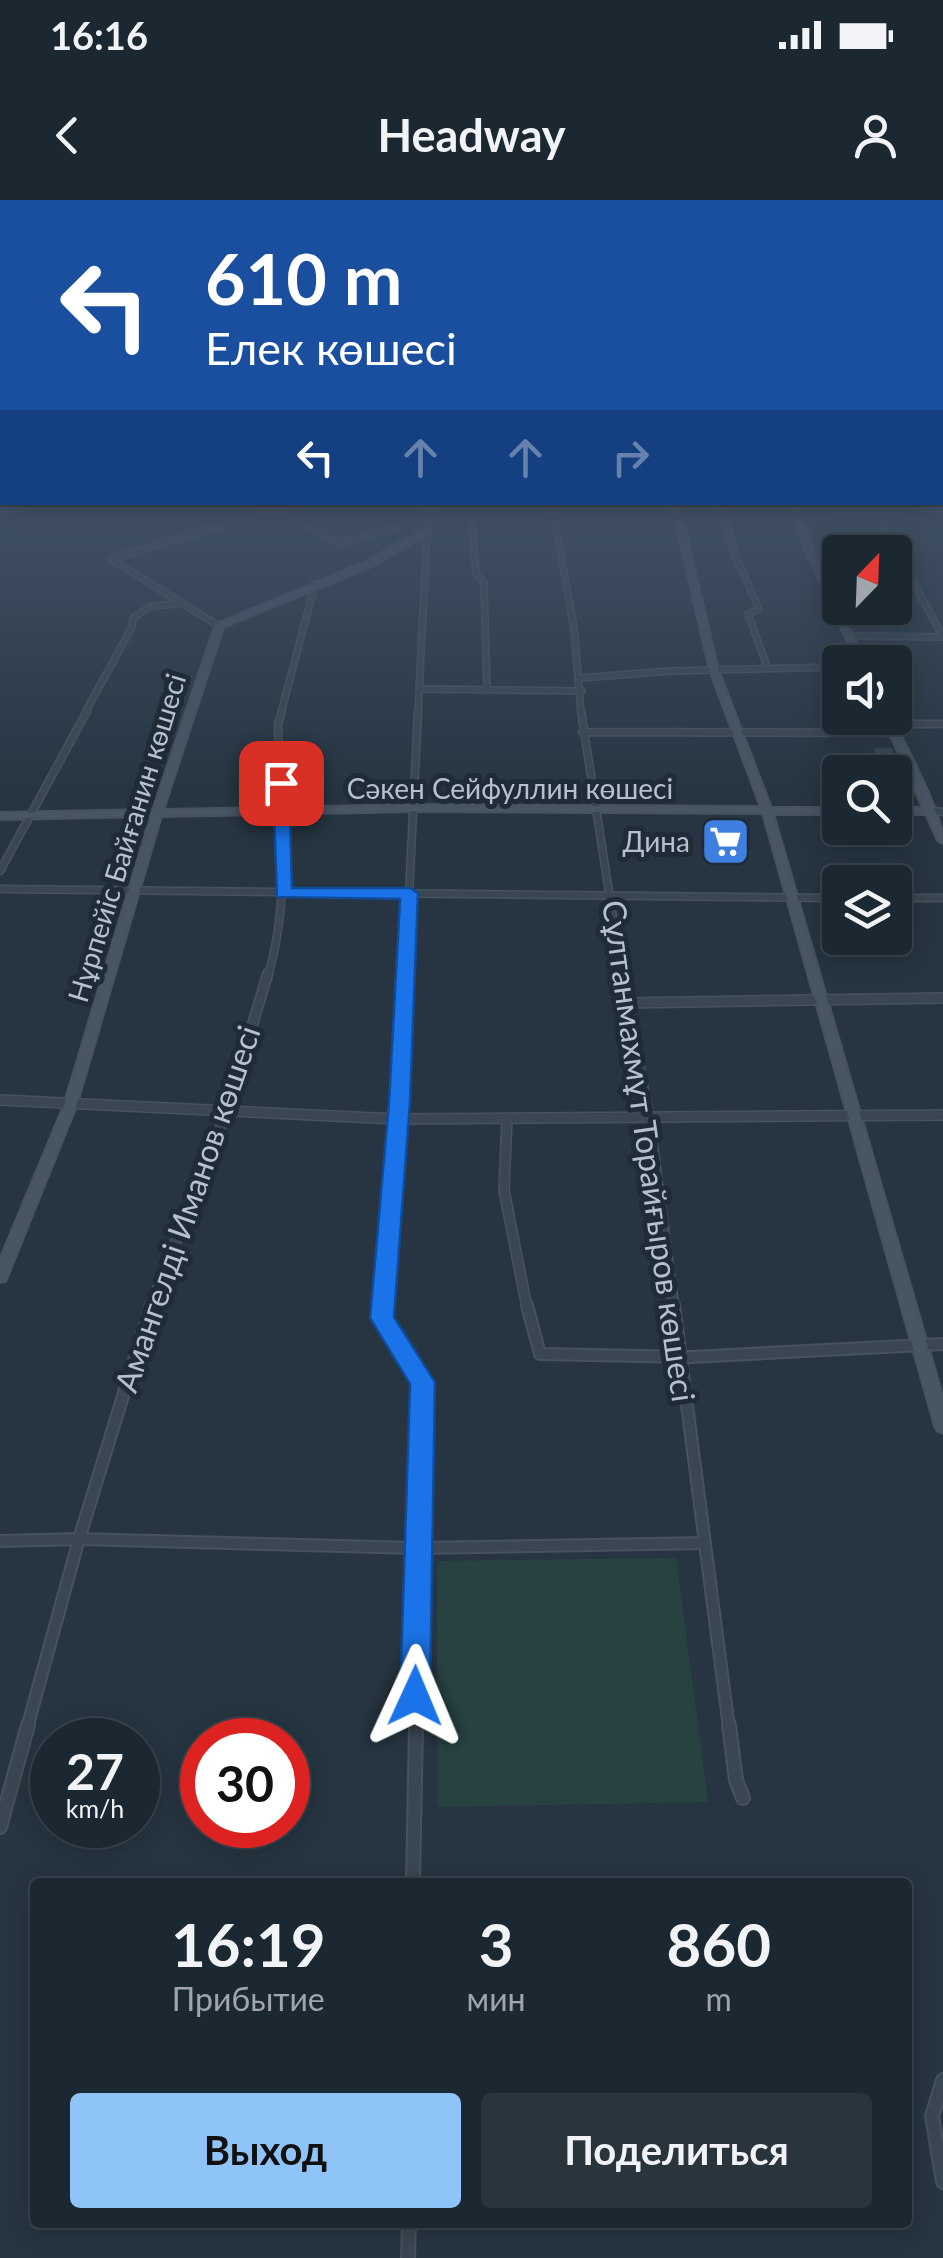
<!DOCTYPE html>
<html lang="ru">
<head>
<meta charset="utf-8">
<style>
  :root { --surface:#1c2831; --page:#29343d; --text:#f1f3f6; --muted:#a0a6ab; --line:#3a444d; --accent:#8fc4f8 }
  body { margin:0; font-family:Lato,sans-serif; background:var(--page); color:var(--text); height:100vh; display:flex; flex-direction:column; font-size:38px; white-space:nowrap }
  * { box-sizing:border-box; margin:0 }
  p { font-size:32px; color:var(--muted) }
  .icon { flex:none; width:55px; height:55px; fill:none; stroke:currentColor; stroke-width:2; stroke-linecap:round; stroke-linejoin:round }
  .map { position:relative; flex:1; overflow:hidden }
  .side { position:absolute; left:30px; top:1678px; width:882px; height:350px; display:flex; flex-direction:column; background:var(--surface); border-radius:10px; box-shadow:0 5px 25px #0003,0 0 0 2px var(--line) }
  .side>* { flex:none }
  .hud { position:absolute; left:0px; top:0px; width:945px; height:305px; box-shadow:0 5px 25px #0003,0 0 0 2px var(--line); background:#1a4fa0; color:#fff; overflow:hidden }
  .needle { width:65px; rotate:23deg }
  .tools { position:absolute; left:822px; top:335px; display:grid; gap:20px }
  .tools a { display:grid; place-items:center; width:90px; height:90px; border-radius:10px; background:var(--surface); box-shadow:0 5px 25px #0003,0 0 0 2px var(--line); font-size:50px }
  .speed { position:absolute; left:30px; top:1518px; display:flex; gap:20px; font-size:50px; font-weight:700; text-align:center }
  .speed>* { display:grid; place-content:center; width:130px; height:130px; border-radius:50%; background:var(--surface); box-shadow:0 5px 25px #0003,0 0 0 2px var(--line); line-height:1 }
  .speed small { font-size:25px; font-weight:400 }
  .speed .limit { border:15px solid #d22; background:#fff; color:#111 }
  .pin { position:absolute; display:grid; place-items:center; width:85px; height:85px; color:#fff; margin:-42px; border-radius:20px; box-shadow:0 5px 15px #0006 }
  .me { position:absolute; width:110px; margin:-55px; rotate:1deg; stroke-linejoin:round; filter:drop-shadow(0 0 8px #0008) }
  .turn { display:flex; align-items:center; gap:35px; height:210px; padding:0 40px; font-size:45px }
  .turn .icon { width:130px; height:130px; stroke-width:2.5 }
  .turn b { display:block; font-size:70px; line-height:85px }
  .lanes { display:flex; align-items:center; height:95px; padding:0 40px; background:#0003; justify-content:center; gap:50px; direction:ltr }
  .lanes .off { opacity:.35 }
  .eta { display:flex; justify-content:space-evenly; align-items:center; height:170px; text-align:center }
  .eta b { font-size:60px; font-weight:700; line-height:70px }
  .cta { display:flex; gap:20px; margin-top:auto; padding:20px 40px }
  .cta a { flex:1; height:115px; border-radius:10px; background:var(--accent); color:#111; font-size:40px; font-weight:700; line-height:115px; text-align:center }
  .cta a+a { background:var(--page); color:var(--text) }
  .status { display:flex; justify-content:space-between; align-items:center; height:70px; padding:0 50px; background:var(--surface); direction:ltr }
  .status svg { height:28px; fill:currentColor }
  header { display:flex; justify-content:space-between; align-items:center; height:130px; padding:0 40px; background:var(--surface); font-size:45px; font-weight:700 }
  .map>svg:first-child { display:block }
  .green { fill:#284242 }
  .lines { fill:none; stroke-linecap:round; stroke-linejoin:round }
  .street-far4-casing { stroke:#47525d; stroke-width:8 }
  .street-far3-casing { stroke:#47525d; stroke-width:9 }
  .street-far2-casing { stroke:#47525d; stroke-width:12 }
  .street-far1-casing { stroke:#47525d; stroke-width:14 }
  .street-casing { stroke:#47525d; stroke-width:16 }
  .secondary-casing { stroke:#47525d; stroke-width:4 }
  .street-far4 { stroke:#3a4651; stroke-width:5 }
  .street-far3 { stroke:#3a4651; stroke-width:6 }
  .street-far2 { stroke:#3a4651; stroke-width:9 }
  .street-far1 { stroke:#3a4651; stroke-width:10 }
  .street { stroke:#3a4651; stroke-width:12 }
  .secondary { fill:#485664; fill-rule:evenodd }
  .wall { fill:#303f4b }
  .building { fill:#384957; stroke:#27333d; stroke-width:2.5 }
  .route { fill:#1a73e8; stroke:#114b97; stroke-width:2.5 }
  .labels { text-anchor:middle; stroke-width:10; stroke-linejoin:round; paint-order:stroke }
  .far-street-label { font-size:28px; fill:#b7c1cb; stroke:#1f2b36 }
  .far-poi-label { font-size:28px; fill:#b7c1cb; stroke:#1f2b36; text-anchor:end }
  .street-label { font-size:32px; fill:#b7c1cb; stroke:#1f2b36 }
</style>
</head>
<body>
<div class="status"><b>16:16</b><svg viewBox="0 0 49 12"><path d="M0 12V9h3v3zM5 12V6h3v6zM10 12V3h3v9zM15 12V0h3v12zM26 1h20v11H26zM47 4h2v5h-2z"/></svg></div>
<header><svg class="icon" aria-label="back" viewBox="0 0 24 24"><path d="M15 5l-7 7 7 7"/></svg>Headway<svg class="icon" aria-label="person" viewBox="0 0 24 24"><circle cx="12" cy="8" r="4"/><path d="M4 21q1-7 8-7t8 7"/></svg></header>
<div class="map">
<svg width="943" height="2058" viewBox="0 0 943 2058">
  <rect width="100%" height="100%" fill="#263541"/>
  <path class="green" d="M676 1358 708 1602 437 1607V1361Z"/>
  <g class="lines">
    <defs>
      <path id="street-far4" d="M552 305 574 428 581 513
        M722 305 735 355 759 409 748 414 768 469
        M883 326 943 437
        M813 359H840
        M219 426 111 359 277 309 341 344 428 316H472L476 374 484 383 487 489
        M849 436 943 437
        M580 478 671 471 840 467
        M420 489 582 491
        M85 513 132 427 133 418 149 407 181 403
        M281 513 315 384
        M418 513 427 331"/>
      <path id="street-far3" d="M581 511 622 776
        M890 524H943
        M582 532 894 533
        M931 611 943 612
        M0 671 87 511
        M0 689 840 698
        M895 698H943
        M268 776C292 695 280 607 278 524L282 511
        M405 776 418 511"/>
      <path id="street-far2" d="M621 773 649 919 674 1108
        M626 803 943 798
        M0 900 397 919 943 915
        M507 919 504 990 527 1108
        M150 1108 226 913 268 773
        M383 1108 405 773"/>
      <path id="street-far1" d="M383 1105 382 1118 423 1182 416 1528
        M527 1105 540 1154 691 1157 943 1144
        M674 1105 729 1528
        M0 1341 79 1339 417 1348 705 1343
        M27 1528 79 1339 151 1105"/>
      <path id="street" d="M729 1525 736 1580 743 1598
        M0 1627 28 1525
        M413 1682 416 1525
        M943 1880 932 1916 943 1982
        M408 2058 409 2022"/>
      <path id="secondary" d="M426 305H434L430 333 372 366 223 427 163 610 416 605 761 607 710 470 672 305H679L718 470 771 608H840V614H773L943 1199V1233L938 1231 935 1226 763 613 416 611 161 616 76 906 7 1077 5 1081 0 1082V1060L64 906 151 616 0 619V613L153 610 216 424 366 362 423 330Z
        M790 305H797L817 359 865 462H857L809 359Z
        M883 518H892C906 548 943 614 943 643L938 640 926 614H895V608H923Z"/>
    </defs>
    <use href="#street-far4" class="street-far4-casing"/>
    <use href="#street-far3" class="street-far3-casing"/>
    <use href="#street-far2" class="street-far2-casing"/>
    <use href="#street-far1" class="street-far1-casing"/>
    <use href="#street" class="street-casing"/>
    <use href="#secondary" class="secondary-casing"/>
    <use href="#street-far4" class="street-far4"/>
    <use href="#street-far3" class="street-far3"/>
    <use href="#street-far2" class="street-far2"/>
    <use href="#street-far1" class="street-far1"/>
    <use href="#street" class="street"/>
    <use href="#secondary" class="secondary"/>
  </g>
  <path class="wall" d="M892 546 914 597 913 604H898L895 596V572H878L871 554 872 547Z
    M702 621 751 649 750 656 705 655 701 628Z"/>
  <path class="building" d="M892 546 914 597H900L895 585V572L882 570 872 547Z
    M702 621 746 622 751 649 706 648Z"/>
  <linearGradient id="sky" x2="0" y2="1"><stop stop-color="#151d24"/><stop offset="0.51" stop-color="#415165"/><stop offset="1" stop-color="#415165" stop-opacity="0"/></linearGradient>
  <rect width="943" height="593" fill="url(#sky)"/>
  <path class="route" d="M281 578 289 583 292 688H410L418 693 410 902 394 1117 435 1182 430 1496 426 1507 415 1511 404 1507 400 1496 410 1184 370 1118 389 902 400 699 277 697 273 583Z"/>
  <defs>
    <symbol id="supermarket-square" viewBox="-11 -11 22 22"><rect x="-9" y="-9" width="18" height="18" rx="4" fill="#3f7fe0" stroke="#1f2b36"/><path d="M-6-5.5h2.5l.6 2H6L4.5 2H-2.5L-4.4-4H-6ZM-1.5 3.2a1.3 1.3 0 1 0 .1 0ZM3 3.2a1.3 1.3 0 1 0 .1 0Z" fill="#fff"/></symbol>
  </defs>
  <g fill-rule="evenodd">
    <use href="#supermarket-square" x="698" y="614" width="55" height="55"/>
  </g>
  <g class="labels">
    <g class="far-street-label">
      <text x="510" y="599">Сәкен Сейфуллин көшесі</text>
      <text transform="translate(127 638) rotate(-73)" y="10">Нұрпейіс Байғанин көшесі</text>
    </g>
    <g class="far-poi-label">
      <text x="690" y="652">Дина</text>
    </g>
    <g class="street-label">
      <text transform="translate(648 951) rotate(82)" y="11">Сұлтанмахмұт Торайғыров көшесі</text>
      <text transform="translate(188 1009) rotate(-71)" y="11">Амангелді Иманов көшесі</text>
    </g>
  </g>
</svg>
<div class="tools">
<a><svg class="needle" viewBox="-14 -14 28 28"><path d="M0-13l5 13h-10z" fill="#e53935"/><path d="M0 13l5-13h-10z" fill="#a0a6ab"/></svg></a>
<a><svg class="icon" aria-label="sound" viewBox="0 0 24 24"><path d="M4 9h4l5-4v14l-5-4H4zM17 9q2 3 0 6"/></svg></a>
<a><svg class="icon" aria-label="search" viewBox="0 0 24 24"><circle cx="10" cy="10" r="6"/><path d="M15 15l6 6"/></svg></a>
<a><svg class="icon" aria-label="layers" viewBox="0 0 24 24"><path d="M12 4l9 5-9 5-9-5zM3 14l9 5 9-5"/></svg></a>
</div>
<div class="speed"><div>27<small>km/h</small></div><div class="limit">30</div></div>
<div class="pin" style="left:281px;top:583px;background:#d93025"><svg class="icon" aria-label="arrive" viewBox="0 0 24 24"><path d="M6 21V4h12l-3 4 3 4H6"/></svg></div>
<svg class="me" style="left:415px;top:1496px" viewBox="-20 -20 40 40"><path d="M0-17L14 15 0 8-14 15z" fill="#1a73e8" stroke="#fff" stroke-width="4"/></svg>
<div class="hud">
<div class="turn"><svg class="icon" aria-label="left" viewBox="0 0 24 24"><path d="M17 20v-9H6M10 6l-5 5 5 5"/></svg><div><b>610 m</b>Елек көшесі</div></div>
<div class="lanes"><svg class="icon" aria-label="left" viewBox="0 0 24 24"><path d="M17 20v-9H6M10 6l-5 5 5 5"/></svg><svg class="icon off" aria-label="ahead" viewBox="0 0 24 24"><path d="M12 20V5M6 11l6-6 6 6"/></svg><svg class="icon off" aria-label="ahead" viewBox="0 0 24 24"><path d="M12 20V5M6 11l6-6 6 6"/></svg><svg class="icon off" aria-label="right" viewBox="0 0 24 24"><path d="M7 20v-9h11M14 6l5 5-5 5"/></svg></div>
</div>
<section class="side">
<div class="eta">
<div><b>16:19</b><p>Прибытие</p></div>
<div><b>3</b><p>мин</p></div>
<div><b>860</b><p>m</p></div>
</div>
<div class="cta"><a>Выход</a><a>Поделиться</a></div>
</section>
</div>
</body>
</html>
